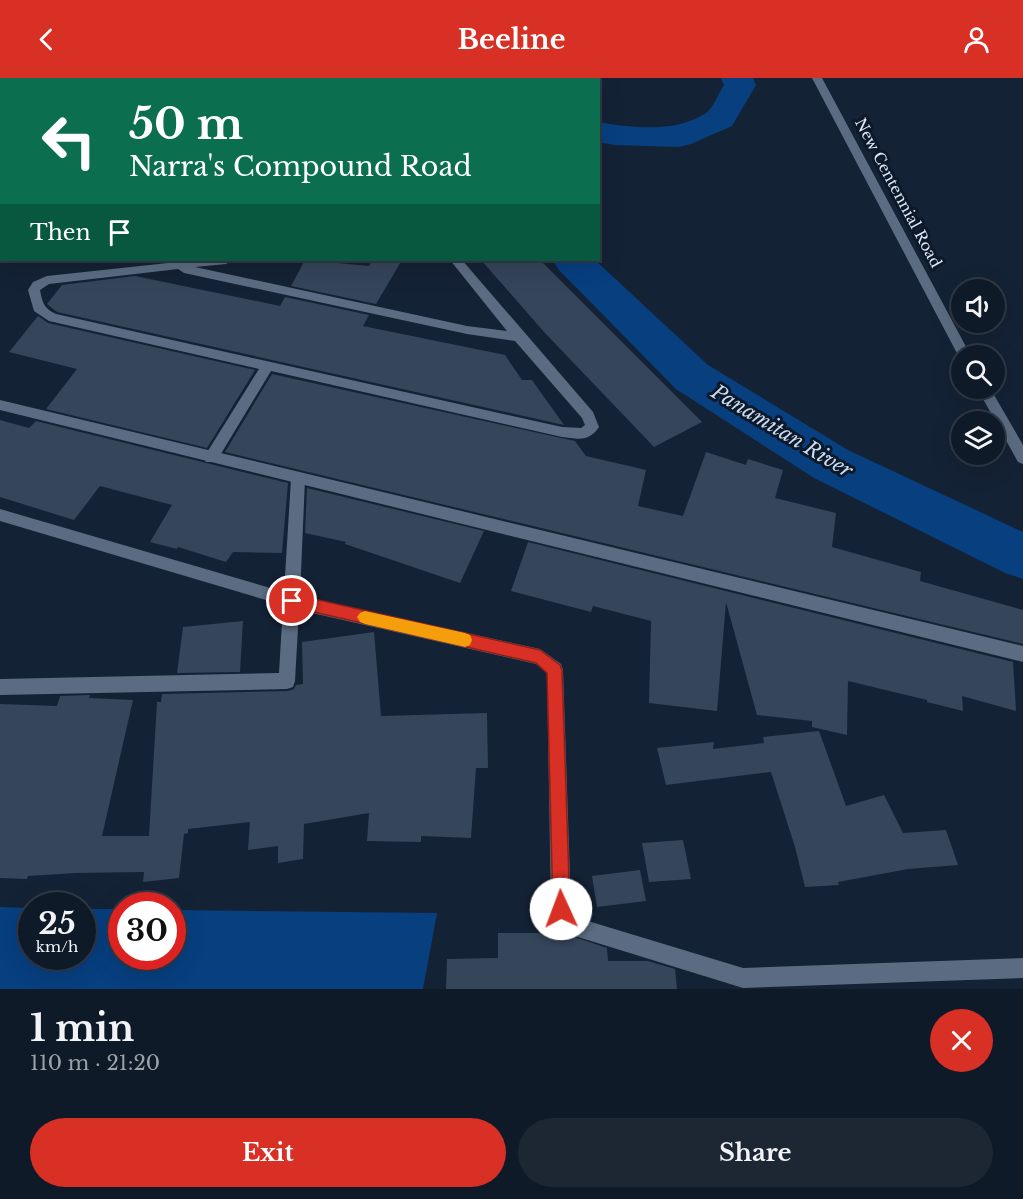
<!DOCTYPE html>
<html lang="en">
<head>
<meta charset="utf-8">
<style>
  :root { --surface:#0f1a28; --page:#1d2734; --text:#f1f3f6; --muted:#9ba1a8; --line:#2f3845; --accent:#d93025 }
  body { margin:0; font-family:"Libre Baskerville",serif; background:var(--page); color:var(--text); height:100vh; display:flex; flex-direction:column; font-size:22px; white-space:nowrap }
  * { box-sizing:border-box; margin:0 }
  p { font-size:20px; color:var(--muted) }
  .icon { flex:none; width:33px; height:33px; fill:none; stroke:currentColor; stroke-width:2; stroke-linecap:round; stroke-linejoin:round }
  .map { position:relative; height:911px; overflow:hidden }
  .details { display:flex; flex-direction:column; background:var(--surface); flex:1 }
  .details>* { flex:none }
  .top-card { position:absolute; left:0px; top:0px; width:600px; height:183px; box-shadow:0 6px 24px #0002,0 0 0 2px var(--line); background:#0b6e4f; color:#fff; overflow:hidden }
  .controls { position:absolute; left:951px; top:201px; display:grid; gap:12px }
  .controls a { display:grid; place-items:center; width:54px; height:54px; border-radius:50%; background:var(--surface); box-shadow:0 6px 24px #0002,0 0 0 2px var(--line); font-size:30px }
  .speed { position:absolute; left:18px; top:814px; display:flex; gap:12px; font-size:30px; font-weight:700; text-align:center }
  .speed>* { display:grid; place-content:center; width:78px; height:78px; border-radius:50%; background:var(--surface); box-shadow:0 6px 24px #0002,0 0 0 2px var(--line); line-height:1 }
  .speed small { font-size:15px; font-weight:400 }
  .speed .limit { border:9px solid #d22; background:#fff; color:#111 }
  .pin { position:absolute; display:grid; place-items:center; width:51px; height:51px; color:#fff; margin:-26px; border:3px solid #fff; border-radius:50%; box-shadow:0 2px 6px #0007 }
  .me { position:absolute; width:66px; margin:-33px; rotate:358deg; stroke-linejoin:round; filter:drop-shadow(0 0 4px #0008) }
  .turn { display:flex; align-items:center; gap:21px; height:126px; padding:0 30px; font-size:27px }
  .turn .icon { width:78px; height:78px; stroke-width:2.5 }
  .turn b { display:block; font-size:42px; line-height:51px }
  .then { display:flex; align-items:center; height:57px; padding:0 30px; background:#0003; gap:12px; font-size:22px }
  .round { display:grid; place-items:center; flex:none; width:63px; height:63px; border-radius:32px; background:var(--page) }
  .overview { display:flex; align-items:center; justify-content:space-between; height:102px; padding:0 30px }
  h1 { font-size:36px; font-weight:800; line-height:45px }
  .action { display:flex; gap:12px; margin-top:auto; padding:12px 30px }
  .action a { flex:1; height:69px; border-radius:36px; background:var(--accent); color:#fff; font-size:24px; font-weight:800; line-height:69px; text-align:center }
  .action a+a { background:var(--page); color:var(--text) }
  header { display:flex; justify-content:space-between; align-items:center; height:78px; padding:0 30px; background:var(--accent); color:#fff; font-size:27px; font-weight:800 }
  .map>svg:first-child { display:block }
  .water { fill:#073f7f }
  .lines { fill:none; stroke-linecap:round; stroke-linejoin:round }
  .river { fill:#073f7f; fill-rule:evenodd }
  .building { fill:#35455a }
  .minor { fill:#5b6c82; fill-rule:evenodd }
  .tertiary { fill:#5b6c82; fill-rule:evenodd }
  .route { fill:#d93025; stroke:#8d1f18; stroke-width:1.5 }
  .slow { fill:#f59e0b }
  .labels { text-anchor:middle; stroke-width:6; stroke-linejoin:round; paint-order:stroke }
  .far-street-label { font-size:15px; fill:#dee7f4; stroke:#0b192b }
  .water-label { font-size:20px; font-style:italic; fill:#cedcef; stroke:#0b192b }
</style>
</head>
<body>
<header><svg class="icon" aria-label="back" viewBox="0 0 24 24"><path d="M15 5l-7 7 7 7"/></svg>Beeline<svg class="icon" aria-label="person" viewBox="0 0 24 24"><circle cx="12" cy="8" r="4"/><path d="M4 21q1-7 8-7t8 7"/></svg></header>
<div class="map">
<svg width="1023" height="911" viewBox="0 0 1023 911">
  <rect width="100%" height="100%" fill="#142235"/>
  <path class="water" d="M0 829 31 830 32 879H82L83 831H121L122 879H172L173 832 437 835 423 911H0Z"/>
  <g class="lines">
    <path class="river" d="M721 0H753L756 7 732 48 691 66 679 69 615 67 598 64V44C632 50 676 55 706 35 713 30 719 15 724 7Z
      M553 182H595L708 287 848 372 1023 454V501L1005 495 814 400 676 311 558 191Z"/>
  </g>
  <path class="building" d="M305 182 369 188 373 182H402L376 226 291 208Z
    M481 182H540L702 344 654 369 545 255Z
    M135 198 280 228 285 219 369 237 363 248 505 277 522 302H532L564 347 57 234 47 226 62 207Z
    M38 238 48 245 255 292 207 370 46 331 77 291 9 274Z
    M272 296 575 363 586 378 646 392 638 428 683 438 706 374 746 387 748 381 783 392 775 420 836 435 832 469 921 494 920 503 1023 532V566L225 374Z
    M0 342 29 350 36 343 288 405 282 475 233 474 226 484 178 469 177 471 150 464 172 427 100 408 74 442 0 419Z
    M307 410 484 453 460 505 345 466 346 464 305 455Z
    M528 464 1013 584 1016 633 962 618 963 633 927 624V622L848 603 847 657 812 649V643L757 637 726 524 717 633 649 625 651 543 593 528 591 534 511 513Z
    M243 543 240 594 177 595 183 549Z
    M374 554 381 638 487 635 488 690H476L471 760 421 758V764L367 763 369 735 304 746 303 781 278 785V768L248 772 250 744 188 751V755L184 756 179 800 143 804 144 794 75 795 28 798 27 801 0 800V626L57 628 60 618 90 617 89 620 133 622 102 758H149L157 624H161L162 616 288 613 294 611 296 607 303 606 302 564Z
    M819 653 846 728 884 717 903 755 946 752 958 787 908 791 838 804 839 807 805 809 795 769 771 694 666 707 657 670 714 664 713 671 764 665 763 659Z
    M683 762 691 801 649 804 642 765Z
    M640 792 646 823 597 829 592 798Z
    M498 855H563L607 870 608 883H648L675 891 677 911H446L447 881 498 880Z"/>
  <g class="lines">
    <path class="minor" d="M196 182H232L226 186 195 189 467 248 507 253 450 182H462L593 334 599 349C589 364 578 361 562 359L271 293 216 384H206L204 380 206 376 259 291 49 243 34 233 28 212 33 204 47 198ZM178 191 184 195 467 256 515 263 582 340 585 347 581 350 562 349 56 236C44 231 42 224 40 212L49 206Z
      M298 395 303 397 305 401 300 518 540 571 561 586 563 592 571 828 578 840 743 890 1023 880V900L743 910 565 855 551 831 547 595 536 586 299 532 295 603 293 609 287 611 0 617V601L279 595 283 527 0 443V431L284 514 291 401 293 397Z"/>
    <path class="tertiary" d="M812 0H822L971 278H962L960 281Z
      M977 310H990L1023 367V386L1018 384Z
      M0 322 1023 568V584L0 332Z"/>
  </g>
  <path class="route" d="M292 516 540 572 560 587 562 592 570 831 568 838 561 840 555 838 553 831 547 595 536 585 292 529 287 527 285 523 287 518Z"/>
  <path class="slow" d="M365 533 465 555 470 557 472 562 470 567 465 569 365 546 360 544 357 539 360 535Z"/>
  <g class="labels">
    <g class="far-street-label">
      <text transform="translate(898 115) rotate(62)" y="5">New Centennial Road</text>
    </g>
    <g class="water-label">
      <text transform="translate(782 353) rotate(31)" y="7">Panamitan River</text>
    </g>
  </g>
</svg>
<div class="controls">
<a><svg class="icon" aria-label="sound" viewBox="0 0 24 24"><path d="M4 9h4l5-4v14l-5-4H4zM17 9q2 3 0 6"/></svg></a>
<a><svg class="icon" aria-label="search" viewBox="0 0 24 24"><circle cx="10" cy="10" r="6"/><path d="M15 15l6 6"/></svg></a>
<a><svg class="icon" aria-label="layers" viewBox="0 0 24 24"><path d="M12 4l9 5-9 5-9-5zM3 14l9 5 9-5"/></svg></a>
</div>
<div class="speed"><div>25<small>km/h</small></div><div class="limit">30</div></div>
<div class="pin" style="left:292px;top:523px;background:#d93025"><svg class="icon" aria-label="arrive" viewBox="0 0 24 24"><path d="M6 21V4h12l-3 4 3 4H6"/></svg></div>
<svg class="me" style="left:561px;top:831px" viewBox="-20 -20 40 40"><circle r="19" fill="#fff"/><path d="M0-13L10 11 0 6-10 11z" fill="#d93025"/></svg>
<div class="top-card">
<div class="turn"><svg class="icon" aria-label="left" viewBox="0 0 24 24"><path d="M17 20v-9H6M10 6l-5 5 5 5"/></svg><div><b>50 m</b>Narra's Compound Road</div></div>
<div class="then">Then<svg class="icon" aria-label="arrive" viewBox="0 0 24 24"><path d="M6 21V4h12l-3 4 3 4H6"/></svg></div>
</div>
</div>
<section class="details">
<div class="overview"><div><h1>1 min</h1><p>110 m · 21:20</p></div><a class="round" style="background:#d93025;color:#fff"><svg class="icon" aria-label="close" viewBox="0 0 24 24"><path d="M6 6l12 12M18 6L6 18"/></svg></a></div>
<div class="action"><a>Exit</a><a>Share</a></div>
</section>
</body>
</html>
